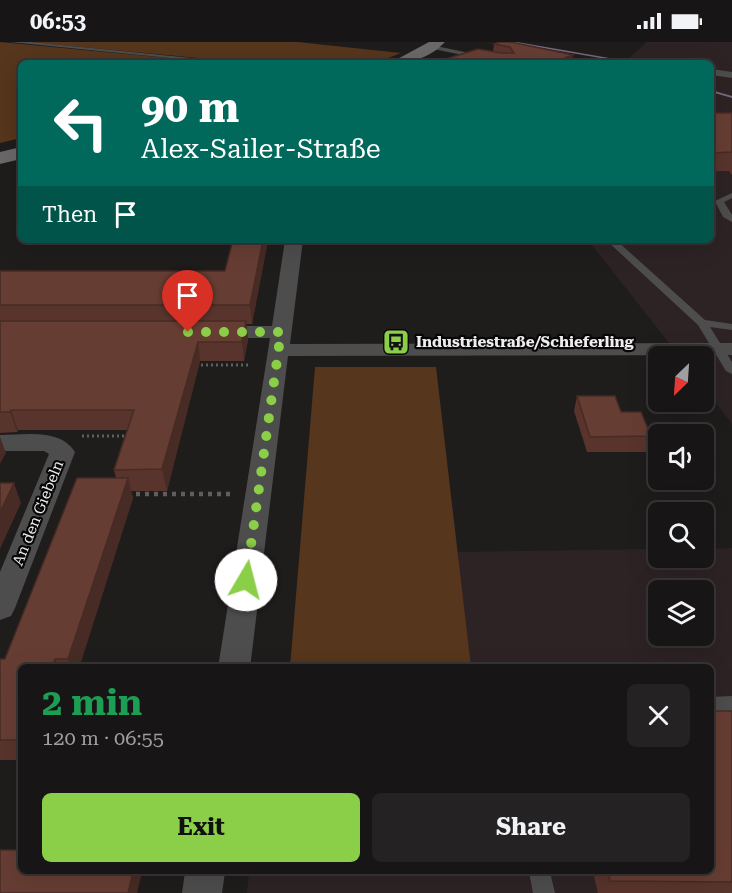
<!DOCTYPE html>
<html lang="en">
<head>
<meta charset="utf-8">
<style>
  :root { --surface:#171515; --page:#242222; --text:#f1f3f6; --muted:#9e9fa0; --line:#363434; --accent:#8bce47 }
  body { margin:0; font-family:"Roboto Serif",serif; background:var(--page); color:var(--text); height:100vh; display:flex; flex-direction:column; font-size:22px; white-space:nowrap }
  * { box-sizing:border-box; margin:0 }
  p { font-size:20px; color:var(--muted) }
  .icon { flex:none; width:33px; height:33px; fill:none; stroke:currentColor; stroke-width:2; stroke-linecap:round; stroke-linejoin:round }
  .map { position:relative; flex:1; overflow:hidden }
  .drawer { position:absolute; left:18px; top:622px; width:696px; height:210px; display:flex; flex-direction:column; background:var(--surface); border-radius:9px; box-shadow:0 6px 24px #0002,0 0 0 2px var(--line) }
  .drawer>* { flex:none }
  .guide { position:absolute; left:18px; top:18px; width:696px; height:183px; border-radius:9px; box-shadow:0 6px 24px #0002,0 0 0 2px var(--line); background:#00695c; color:#fff; overflow:hidden }
  .needle { width:39px; rotate:205deg }
  .buttons { position:absolute; left:648px; top:304px; display:grid; gap:12px }
  .buttons a { display:grid; place-items:center; width:66px; height:66px; border-radius:9px; background:var(--surface); box-shadow:0 6px 24px #0002,0 0 0 2px var(--line); font-size:30px }
  .pin { position:absolute; display:grid; place-items:center; width:51px; height:51px; color:#fff; margin:-62px -26px; border-radius:50% 50% 50% 0; rotate:-45deg; box-shadow:0 0 6px #0007 }
  .pin .icon { rotate:45deg }
  .me { position:absolute; width:66px; margin:-33px; rotate:8deg; stroke-linejoin:round; filter:drop-shadow(0 0 4px #0008) }
  .turn { display:flex; align-items:center; gap:21px; height:126px; padding:0 24px; font-size:27px }
  .turn .icon { width:78px; height:78px; stroke-width:2.5 }
  .turn b { display:block; font-size:42px; line-height:51px }
  .then { display:flex; align-items:center; height:57px; padding:0 24px; background:#0003; gap:12px; font-size:22px }
  .round { display:grid; place-items:center; flex:none; width:63px; height:63px; border-radius:9px; background:var(--page) }
  .overview { display:flex; align-items:center; justify-content:space-between; height:102px; padding:0 24px }
  h1 { font-size:36px; font-weight:700; line-height:45px; color:#1e9e55 }
  .cta { display:flex; gap:12px; margin-top:auto; padding:12px 24px }
  .cta a { flex:1; height:69px; border-radius:9px; background:var(--accent); color:#111; font-size:24px; font-weight:700; line-height:69px; text-align:center }
  .cta a+a { background:var(--page); color:var(--text) }
  .status { display:flex; justify-content:space-between; align-items:center; height:42px; padding:0 30px; background:var(--surface); direction:ltr }
  .status svg { height:16px; fill:currentColor }
  .map>svg:first-child { display:block }
  .built { fill:#2d2325; fill-rule:evenodd }
  .green { fill:#56361c }
  .lines { fill:none; stroke-linecap:round; stroke-linejoin:round }
  .stream { fill:#79677c; fill-rule:evenodd }
  .path-far1 { stroke:#5f5d5d; stroke-width:3; stroke-dasharray:2 3; stroke-linecap:butt }
  .path { stroke:#5f5d5d; stroke-width:4.5; stroke-dasharray:4 5; stroke-linecap:butt }
  .service { fill:#4e4d4e; fill-rule:evenodd }
  .minor { fill:#4e4d4e; fill-rule:evenodd }
  .secondary { fill:#6a6869; fill-rule:evenodd }
  .wall { fill:#58342c }
  .shaded-wall { fill:#472b24 }
  .building { fill:#663d33; stroke:#472b24; stroke-width:1.5 }
  .route { stroke:#8bce47; stroke-width:10; stroke-dasharray:0 18 }
  .labels { text-anchor:middle; stroke-width:4.5; stroke-linejoin:round; paint-order:stroke }
  .poi-label { font-size:15px; font-weight:bold; fill:#efeded; stroke:#080707; text-anchor:start }
  .street-label { font-size:15px; fill:#efeded; stroke:#080707 }
</style>
</head>
<body>
<div class="status"><b>06:53</b><svg viewBox="0 0 49 12"><path d="M0 12V9h3v3zM5 12V6h3v6zM10 12V3h3v9zM15 12V0h3v12zM26 1h20v11H26zM47 4h2v5h-2z"/></svg></div>
<div class="map">
<svg width="732" height="851" viewBox="0 0 732 851">
  <rect width="100%" height="100%" fill="#1f1c1c"/>
  <path class="built" d="M647 0H732V382L704 345V315H680L588 198H711V21H624Z
    M732 506V851H247L249 830H711V626L469 625 464 621 458 510 658 507V516H704V507ZM658 549H704V594H658Z"/>
  <path class="green" d="M0 0 221 21H21V96L0 101Z
    M28 0H297L401 11 376 21H252Z
    M315 325H436L471 625H290Z"/>
  <g class="lines">
    <path class="stream" d="M508 0H517L638 21H629Z
      M711 48 732 54V56L711 50Z"/>
    <path class="path-far1" d="M196 323H251
      M82 394H129"/>
    <path class="path" d="M127 452H231"/>
    <path class="service" d="M10 0H31L242 21H220Z
      M431 3 508 19 511 21H500L429 6Z
      M732 151V156L724 160 732 173V180L723 175 715 159Z
      M606 198H616L705 278 732 282V288L710 285 732 320V332L726 329 698 283Z
      M732 654V670L711 671V655Z
      M529 830H550L555 851H533Z"/>
    <path class="minor" d="M711 27 732 30V36L711 33Z
      M285 198H303L290 302 732 301V313L288 314 250 626H218L270 296H213L206 294 203 290 206 286 213 284H272Z
      M0 393C24 393 60 386 75 410L15 566 11 574 0 578V530L49 412 44 409H0Z
      M185 830H225L222 851H182Z"/>
    <path class="secondary" d="M429 0H445C430 16 411 21 390 21Z
      M21 105V117L0 122V110Z"/>
  </g>
  <path class="wall" d="M500 0 572 21 493 10 494 2Z
    M711 71H732V133L729 129H711Z
    M233 198H268L252 282H246L248 298 244 319H200L167 449H131L133 456 79 626H21V718H0V617H5L116 436 114 428 127 388H18L17 390 0 391V229H225Z
    M577 354 621 370 651 394 647 410H587L574 369Z
    M732 669V851H598L593 830H711Z"/>
  <path class="shaded-wall" d="M573 13 572 21 559 18Z
    M263 198H268L252 282 250 263Z
    M246 279 248 298 244 319 242 300Z
    M198 300 200 319 167 449 162 427Z
    M11 368 18 388 17 390 10 370Z
    M0 395 6 411 0 422Z
    M128 436 133 456 79 626H71L68 617Z
    M14 441 21 461 0 507V470Z
    M55 617 58 626H52Z
    M133 830H142L137 851H128Z"/>
  <path class="building" d="M500 0H511L573 13 559 18 571 21H433L478 7 501 11H514L510 5 494 2Z
    M711 71H732V110L711 111Z
    M233 198H263L250 263H0V229H225Z
    M0 279H246L242 300H198L162 427 114 428 134 368H11L10 370H0Z
    M577 354H615L621 370H641L651 394 590 395Z
    M77 436H128L68 617H55L52 626H21V698H0V617H5Z
    M0 441H14L0 470Z
    M711 669H732V840L610 839 608 830H711Z
    M0 808H21V830H133L128 851H0Z"/>
  <g class="lines">
    <path class="route" d="M188 290H281L246 538"/>
  </g>
  <defs>
    <symbol id="bus-square" viewBox="-11 -11 22 22"><rect x="-9" y="-9" width="18" height="18" rx="4" fill="#8bce47" stroke="#080707"/><path d="M-5-6H5V4H4V6H2V4H-2V6H-4V4H-5ZM-3.5-4V0h7V-4ZM-3.5 1.2v1.5H-2V1.2ZM2 1.2v1.5H3.5V1.2Z" fill="#111"/></symbol>
  </defs>
  <g fill-rule="evenodd">
    <use href="#bus-square" x="381" y="285" width="30" height="30"/>
  </g>
  <g class="labels">
    <g class="poi-label">
      <text x="416" y="305">Industriestraße/Schieferling</text>
    </g>
    <g class="street-label">
      <text transform="translate(38 471) rotate(-68)" y="5">An den Giebeln</text>
    </g>
  </g>
</svg>
<div class="buttons">
<a><svg class="needle" viewBox="-14 -14 28 28"><path d="M0-13l5 13h-10z" fill="#e53935"/><path d="M0 13l5-13h-10z" fill="#9e9fa0"/></svg></a>
<a><svg class="icon" aria-label="sound" viewBox="0 0 24 24"><path d="M4 9h4l5-4v14l-5-4H4zM17 9q2 3 0 6"/></svg></a>
<a><svg class="icon" aria-label="search" viewBox="0 0 24 24"><circle cx="10" cy="10" r="6"/><path d="M15 15l6 6"/></svg></a>
<a><svg class="icon" aria-label="layers" viewBox="0 0 24 24"><path d="M12 4l9 5-9 5-9-5zM3 14l9 5 9-5"/></svg></a>
</div>
<div class="pin" style="left:188px;top:290px;background:#d93025"><svg class="icon" aria-label="arrive" viewBox="0 0 24 24"><path d="M6 21V4h12l-3 4 3 4H6"/></svg></div>
<svg class="me" style="left:246px;top:538px" viewBox="-20 -20 40 40"><circle r="19" fill="#fff"/><path d="M0-13L10 11 0 6-10 11z" fill="#8bce47"/></svg>
<div class="guide">
<div class="turn"><svg class="icon" aria-label="left" viewBox="0 0 24 24"><path d="M17 20v-9H6M10 6l-5 5 5 5"/></svg><div><b>90 m</b>Alex-Sailer-Straße</div></div>
<div class="then">Then<svg class="icon" aria-label="arrive" viewBox="0 0 24 24"><path d="M6 21V4h12l-3 4 3 4H6"/></svg></div>
</div>
<section class="drawer">
<div class="overview"><div><h1>2 min</h1><p>120 m · 06:55</p></div><a class="round"><svg class="icon" aria-label="close" viewBox="0 0 24 24"><path d="M6 6l12 12M18 6L6 18"/></svg></a></div>
<div class="cta"><a>Exit</a><a>Share</a></div>
</section>
</div>
</body>
</html>
